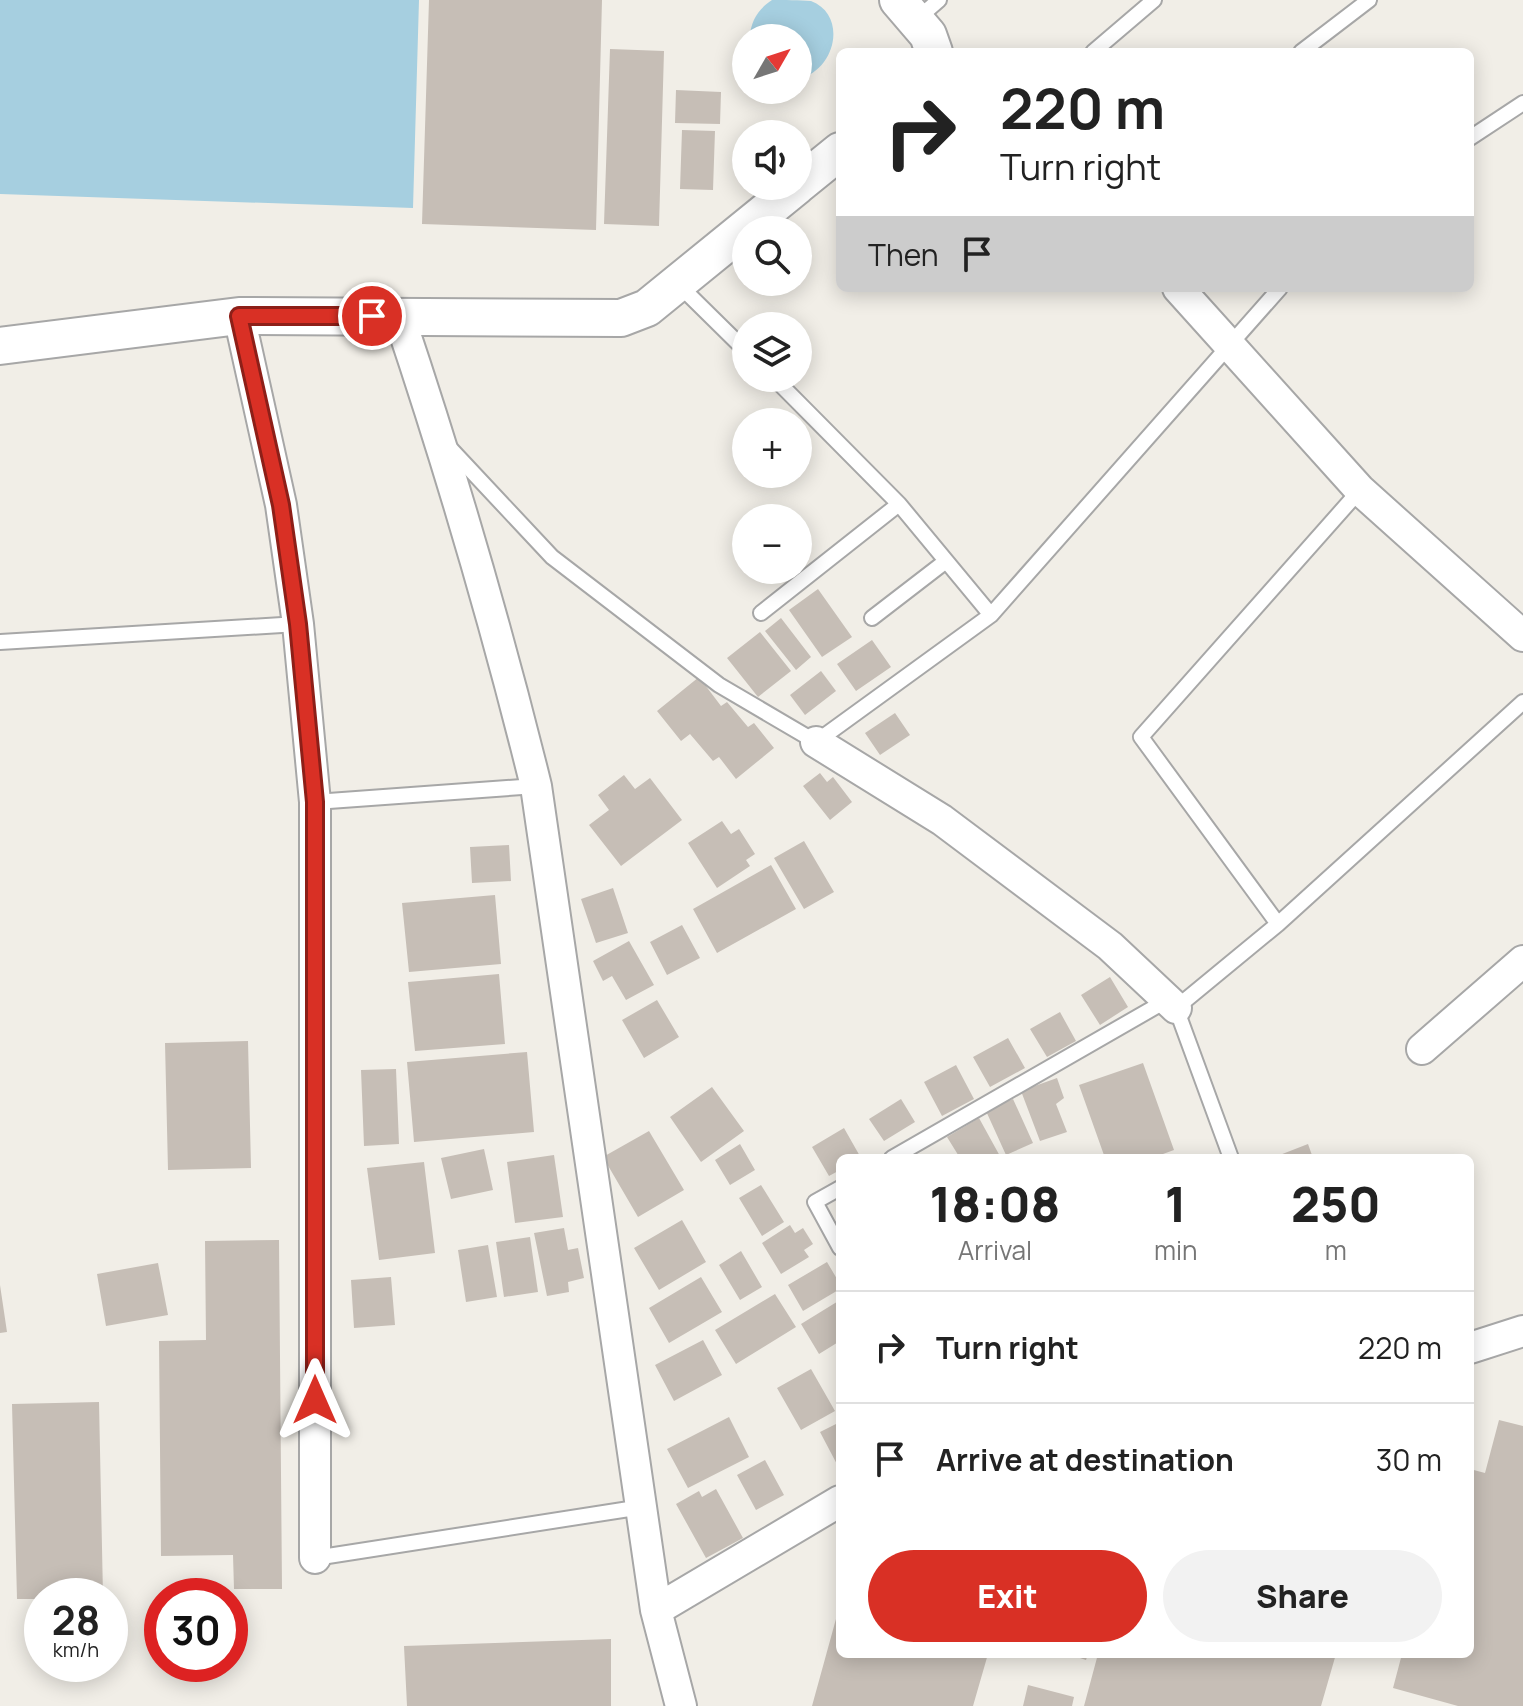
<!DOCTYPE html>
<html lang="en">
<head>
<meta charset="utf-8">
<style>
  :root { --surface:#fff; --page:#f2f2f2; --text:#222; --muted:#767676; --line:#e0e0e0; --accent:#d93025 }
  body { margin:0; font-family:Manrope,sans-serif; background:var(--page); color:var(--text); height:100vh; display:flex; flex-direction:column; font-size:30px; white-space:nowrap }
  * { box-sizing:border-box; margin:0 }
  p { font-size:26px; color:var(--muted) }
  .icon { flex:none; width:44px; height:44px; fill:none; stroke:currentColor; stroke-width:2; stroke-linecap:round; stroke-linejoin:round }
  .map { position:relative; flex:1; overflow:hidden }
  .panel { position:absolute; left:836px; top:1154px; width:638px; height:504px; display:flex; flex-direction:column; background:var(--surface); border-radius:12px; box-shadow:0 4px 20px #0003 }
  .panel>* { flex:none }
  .guide { position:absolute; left:836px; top:48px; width:638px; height:244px; border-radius:12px; box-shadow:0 4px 20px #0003; background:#fff; color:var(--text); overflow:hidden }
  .needle { width:52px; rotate:51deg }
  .buttons { position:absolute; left:732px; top:24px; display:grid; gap:16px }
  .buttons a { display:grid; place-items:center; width:80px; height:80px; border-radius:50%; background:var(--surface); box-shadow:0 4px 20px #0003; font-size:40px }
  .speed { position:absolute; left:24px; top:1578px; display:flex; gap:16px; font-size:40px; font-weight:700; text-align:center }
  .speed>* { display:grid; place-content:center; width:104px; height:104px; border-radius:50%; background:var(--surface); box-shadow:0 4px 20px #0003; line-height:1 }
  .speed small { font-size:20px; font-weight:400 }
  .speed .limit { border:12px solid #d22; background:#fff; color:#111 }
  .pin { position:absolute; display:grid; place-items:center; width:68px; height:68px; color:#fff; margin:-34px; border:4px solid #fff; border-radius:50%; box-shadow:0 2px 8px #0007 }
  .me { position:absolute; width:88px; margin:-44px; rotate:0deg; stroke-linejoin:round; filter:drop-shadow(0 0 6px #0008) }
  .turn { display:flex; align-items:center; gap:28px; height:168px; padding:0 32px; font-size:36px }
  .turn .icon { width:104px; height:104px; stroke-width:2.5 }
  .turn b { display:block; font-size:56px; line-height:68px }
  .then { display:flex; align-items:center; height:76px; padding:0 32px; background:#0003; gap:16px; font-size:30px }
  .eta { display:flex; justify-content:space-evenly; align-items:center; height:136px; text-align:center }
  .eta b { font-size:48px; font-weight:800; line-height:56px }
  .action { display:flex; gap:16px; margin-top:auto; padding:16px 32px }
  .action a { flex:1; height:92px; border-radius:48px; background:var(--accent); color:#fff; font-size:32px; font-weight:800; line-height:92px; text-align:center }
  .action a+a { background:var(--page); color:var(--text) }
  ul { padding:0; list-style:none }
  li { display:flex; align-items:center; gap:24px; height:112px; padding:0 32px; border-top:2px solid var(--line) }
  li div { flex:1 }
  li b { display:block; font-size:30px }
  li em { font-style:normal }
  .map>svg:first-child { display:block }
  .water { fill:#a6cfe0 }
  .building { fill:#c6beb6 }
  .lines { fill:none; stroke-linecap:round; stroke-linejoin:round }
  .service-casing { stroke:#a7a7a7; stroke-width:18 }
  .minor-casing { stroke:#a7a7a7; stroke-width:34 }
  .tertiary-casing { stroke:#a7a7a7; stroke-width:40 }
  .service { stroke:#fff; stroke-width:14 }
  .minor { stroke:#fff; stroke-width:30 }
  .tertiary { stroke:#fff; stroke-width:36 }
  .route-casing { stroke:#8d1f18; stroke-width:20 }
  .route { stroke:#d93025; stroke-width:14 }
</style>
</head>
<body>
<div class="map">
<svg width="1523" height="1706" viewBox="0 0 1523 1706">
  <rect width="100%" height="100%" fill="#f1eee7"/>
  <path class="water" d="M0 0H419L413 208 0 194Z
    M772 0C783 0 801 0 811 1 848 15 836 71 798 79V38H749C752 20 757 10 772 0Z"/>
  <path class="building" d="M429 0H602L596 230 422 224Z
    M610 49 664 51 659 226 604 224Z
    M676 90 721 92 720 124 675 123Z
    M682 130 715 131 713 190 680 189Z
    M818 589 852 637 822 657 789 610Z
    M781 618 811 657 796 670 765 631Z
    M760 632 791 671 758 697 727 658Z
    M872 640 891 667 856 691 837 664Z
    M821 671 836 691 805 715 790 695Z
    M699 677 721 706 727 702 748 727 754 723 774 748 736 779 719 757 713 761 690 734 681 741 657 711Z
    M895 713 910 735 880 755 865 733Z
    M820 773 827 782 833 777 852 802 830 820 803 786Z
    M624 775 635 789 650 778 682 820 621 866 589 825 609 810 598 795Z
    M722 821 731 834 739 829 755 854 746 860 750 866 717 888 688 843Z
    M804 841 834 892 804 909 774 858Z
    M509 845 511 881 472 883 470 847Z
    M771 865 796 909 717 953 693 909Z
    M613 888 628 933 596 943 581 899Z
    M495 895 501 964 409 972 402 903Z
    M682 925 700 958 667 975 650 942Z
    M629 941 654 985 626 1000 612 976 603 981 593 961Z
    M499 974 505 1044 415 1051 408 982Z
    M1110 977 1128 1007 1100 1025 1081 995Z
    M657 1000 679 1037 644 1058 622 1020Z
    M1060 1012 1076 1041 1047 1057 1030 1029Z
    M1008 1038 1025 1068 990 1087 973 1057Z
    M248 1041 251 1168 168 1170 165 1043Z
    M527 1052 534 1132 414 1142 407 1062Z
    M1143 1063 1174 1150 1152 1158H1105L1079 1085Z
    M956 1065 974 1099 942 1116 924 1082Z
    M396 1069 399 1144 364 1146 361 1070Z
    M1057 1078 1064 1098 1056 1104 1067 1132 1040 1141 1021 1091Z
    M712 1087 744 1131 701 1162 670 1117Z
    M901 1099 915 1122 884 1141 869 1119Z
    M1013 1099 1033 1143 1006 1155 986 1111Z
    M979 1118 1001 1158H960L947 1137Z
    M844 1128 861 1158H840V1170L829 1176 812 1147Z
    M649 1131 684 1190 638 1217 603 1157Z
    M740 1144 755 1170 730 1185 715 1160Z
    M1308 1144 1313 1158H1272Z
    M484 1149 493 1190 451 1199 441 1158Z
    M554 1155 563 1217 515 1223 507 1162Z
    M424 1162 435 1253 379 1260 367 1168Z
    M761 1185 784 1222 762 1236 739 1198Z
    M682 1220 706 1262 659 1290 634 1248Z
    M790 1225 795 1233 803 1228 813 1244 804 1250 809 1257 781 1274 762 1243Z
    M564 1228 568 1250 578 1248 584 1278 568 1282 569 1292 547 1296 534 1233Z
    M530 1237 538 1292 504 1297 496 1242Z
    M279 1240 282 1589H234L233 1555 161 1556 159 1341 206 1340 205 1241Z
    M488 1245 497 1297 466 1302 458 1250Z
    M741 1251 762 1287 740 1300 719 1265Z
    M827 1262 840 1284V1289L803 1311 788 1285Z
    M158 1263 168 1315 106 1326 97 1274Z
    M391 1277 395 1325 354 1328 351 1280Z
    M701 1277 722 1312 669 1343 649 1308Z
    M0 1285 7 1332 0 1333Z
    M775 1294 796 1327 736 1364 715 1330Z
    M840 1300V1341L819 1354 801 1324Z
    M703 1340 722 1375 674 1401 655 1365Z
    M811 1369 835 1411 801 1430 777 1388Z
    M99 1402 103 1596H42V1599H17L12 1404Z
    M729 1417 749 1457 688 1488 667 1449Z
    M1499 1420 1523 1426V1706H1458L1393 1688 1402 1654H1470V1469L1485 1473Z
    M840 1422V1470L820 1432Z
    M765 1460 784 1495 756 1510 737 1475Z
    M716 1489 743 1538 706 1558 676 1504 699 1491 702 1497Z
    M839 1608 840 1654H988L973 1706H812Z
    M611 1639V1706H407L404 1646Z
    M1068 1654H1088L1086 1660Z
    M1098 1654H1336L1321 1706H1084Z
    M1028 1685 1074 1697 1072 1706H1023Z"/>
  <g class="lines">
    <defs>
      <path id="service" d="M916 20 939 0
        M1093 52 1154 0
        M1301 52 1369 0
        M1470 138 1523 103
        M678 284 746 351
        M774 378 899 504 991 615
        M448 446 552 557 719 685 816 742 991 615 1280 288
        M761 613 899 504
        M872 618 946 561
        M0 642 298 624
        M315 802 536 786
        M1278 924 1141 737 1360 490
        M892 1158 1169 999
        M1231 1158 1176 1008 1278 924 1523 702
        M840 1188 815 1202 840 1248
        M315 1558 642 1507"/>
      <path id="minor" d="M1178 288 1360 490 1523 636
        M239 316 281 505 298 624 315 802V1558
        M399 316C451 471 497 628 536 786L656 1610 681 1706
        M816 742 942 820 1110 946 1176 1008
        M1422 1049 1523 961
        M1470 1348 1523 1331
        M656 1610 840 1501"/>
      <path id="tertiary" d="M898 0 928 35 934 52
        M798 185 840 151
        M0 346 239 316 621 318 647 308 797 186"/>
    </defs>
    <use href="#service" class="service-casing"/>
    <use href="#minor" class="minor-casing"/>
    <use href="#tertiary" class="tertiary-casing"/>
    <use href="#service" class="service"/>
    <use href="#minor" class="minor"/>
    <use href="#tertiary" class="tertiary"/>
  </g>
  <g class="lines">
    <defs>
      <path id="route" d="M315 1400V802L298 624 281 505 239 316H372"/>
    </defs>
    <use href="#route" class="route-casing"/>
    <use href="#route" class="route"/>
  </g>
</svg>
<div class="buttons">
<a><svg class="needle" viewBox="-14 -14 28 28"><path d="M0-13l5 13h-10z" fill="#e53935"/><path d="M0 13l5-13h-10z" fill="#767676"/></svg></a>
<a><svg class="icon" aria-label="sound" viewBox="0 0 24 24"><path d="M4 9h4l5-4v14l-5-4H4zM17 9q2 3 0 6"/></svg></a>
<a><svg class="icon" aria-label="search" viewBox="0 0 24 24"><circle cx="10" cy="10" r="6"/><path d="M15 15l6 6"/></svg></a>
<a><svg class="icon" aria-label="layers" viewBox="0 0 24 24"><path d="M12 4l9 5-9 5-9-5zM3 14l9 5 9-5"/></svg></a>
<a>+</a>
<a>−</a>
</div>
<div class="speed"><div>28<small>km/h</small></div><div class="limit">30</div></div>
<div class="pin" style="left:372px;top:316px;background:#d93025"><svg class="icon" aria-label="arrive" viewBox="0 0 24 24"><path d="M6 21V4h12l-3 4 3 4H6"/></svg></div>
<svg class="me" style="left:315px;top:1400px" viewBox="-20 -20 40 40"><path d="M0-17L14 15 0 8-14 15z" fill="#d93025" stroke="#fff" stroke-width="4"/></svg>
<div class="guide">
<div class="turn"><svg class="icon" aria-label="right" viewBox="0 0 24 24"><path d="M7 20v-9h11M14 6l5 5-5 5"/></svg><div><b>220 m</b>Turn right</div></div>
<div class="then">Then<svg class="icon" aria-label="arrive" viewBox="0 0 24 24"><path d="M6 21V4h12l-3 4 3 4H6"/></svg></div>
</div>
<section class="panel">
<div class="eta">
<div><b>18:08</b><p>Arrival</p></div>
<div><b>1</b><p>min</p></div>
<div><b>250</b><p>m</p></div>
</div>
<ul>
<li><svg class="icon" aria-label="right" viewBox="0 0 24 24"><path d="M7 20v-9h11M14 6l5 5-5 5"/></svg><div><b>Turn right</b></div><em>220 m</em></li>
<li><svg class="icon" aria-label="arrive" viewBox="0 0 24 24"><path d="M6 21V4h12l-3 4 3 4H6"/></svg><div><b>Arrive at destination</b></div><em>30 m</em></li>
</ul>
<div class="action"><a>Exit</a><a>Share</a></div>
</section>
</div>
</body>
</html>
